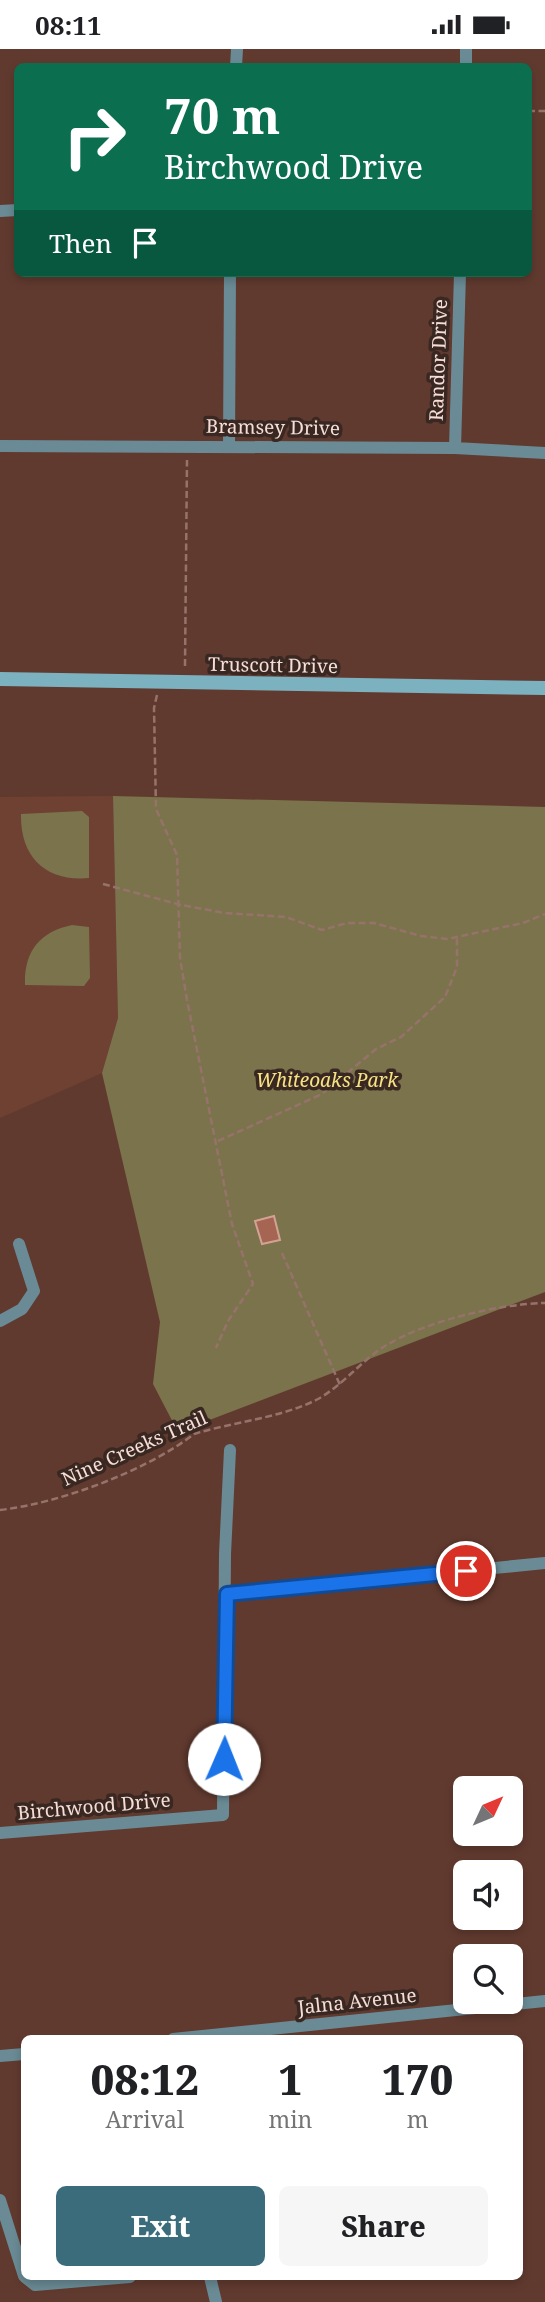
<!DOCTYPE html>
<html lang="en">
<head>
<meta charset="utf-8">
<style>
  :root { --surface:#fff; --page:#f6f6f6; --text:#202124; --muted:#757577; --accent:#3a6c7b }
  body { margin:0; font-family:"Noto Serif",serif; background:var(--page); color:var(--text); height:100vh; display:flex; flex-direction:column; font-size:26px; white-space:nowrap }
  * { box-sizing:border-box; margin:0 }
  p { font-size:23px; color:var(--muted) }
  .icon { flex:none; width:38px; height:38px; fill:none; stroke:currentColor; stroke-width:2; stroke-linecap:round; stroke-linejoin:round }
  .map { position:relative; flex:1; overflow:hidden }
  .details { position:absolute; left:21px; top:1986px; width:502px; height:245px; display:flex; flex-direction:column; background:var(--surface); border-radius:10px; box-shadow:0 4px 10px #0003 }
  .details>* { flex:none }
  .top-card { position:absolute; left:14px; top:14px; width:518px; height:214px; border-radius:10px; box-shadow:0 4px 10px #0003; background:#0b6e4f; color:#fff; overflow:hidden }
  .needle { width:46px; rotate:46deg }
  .tools { position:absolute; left:453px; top:1727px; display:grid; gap:14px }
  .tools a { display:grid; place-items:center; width:70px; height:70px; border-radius:10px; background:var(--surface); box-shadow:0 4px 10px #0003; font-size:35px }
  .pin { position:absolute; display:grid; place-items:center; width:60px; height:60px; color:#fff; margin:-30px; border:4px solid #fff; border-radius:50%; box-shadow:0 2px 7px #0007 }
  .me { position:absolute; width:77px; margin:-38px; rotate:1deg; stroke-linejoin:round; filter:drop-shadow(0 0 5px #0008) }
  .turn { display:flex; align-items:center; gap:24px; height:147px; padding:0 35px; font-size:32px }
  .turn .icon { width:91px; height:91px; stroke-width:2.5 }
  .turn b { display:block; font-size:49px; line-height:60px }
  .then { display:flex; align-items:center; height:66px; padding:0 35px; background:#0003; gap:14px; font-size:26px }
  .eta { display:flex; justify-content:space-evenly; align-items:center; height:119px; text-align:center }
  .eta b { font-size:42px; font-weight:800; line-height:49px }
  .action { display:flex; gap:14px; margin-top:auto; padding:14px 35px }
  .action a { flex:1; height:80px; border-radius:10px; background:var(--accent); color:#fff; font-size:28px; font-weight:800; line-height:80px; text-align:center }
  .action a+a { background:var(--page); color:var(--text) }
  .status { display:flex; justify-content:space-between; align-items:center; height:49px; padding:0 35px; background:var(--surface); direction:ltr }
  .status svg { height:19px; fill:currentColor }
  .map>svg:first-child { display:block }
  .built { fill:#6f4133 }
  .green { fill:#7b734c }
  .building { fill:#a56552; stroke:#d1a395; stroke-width:2 }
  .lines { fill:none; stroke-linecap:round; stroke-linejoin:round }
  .path { stroke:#96736a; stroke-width:2.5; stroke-dasharray:7 3.5; stroke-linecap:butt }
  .street { stroke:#6a8b95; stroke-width:12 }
  .secondary { stroke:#7cb1c0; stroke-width:14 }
  .route-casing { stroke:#114b97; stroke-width:18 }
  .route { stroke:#1a73e8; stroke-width:12 }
  .labels { text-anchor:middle; stroke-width:7; stroke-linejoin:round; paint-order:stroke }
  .street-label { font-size:19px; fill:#f6ddd6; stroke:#392722 }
  .park-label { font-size:19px; font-style:italic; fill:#f7e383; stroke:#392722 }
</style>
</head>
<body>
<div class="status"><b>08:11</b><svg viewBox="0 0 49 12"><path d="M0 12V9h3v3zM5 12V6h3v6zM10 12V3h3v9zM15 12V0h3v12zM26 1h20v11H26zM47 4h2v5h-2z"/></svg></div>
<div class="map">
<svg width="545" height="2253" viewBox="0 0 545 2253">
  <rect width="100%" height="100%" fill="#613a2f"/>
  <path class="built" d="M113 747 118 969 102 1024 0 1069V748Z"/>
  <path class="green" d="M113 747 545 758V1243L178 1383 153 1335 160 1273 102 1024 118 969Z
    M82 762 89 768V829C46 833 20 808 21 765Z
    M72 876 89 878 90 929 84 937 25 936C24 903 39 883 72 876Z"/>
  <path class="building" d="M274 1167 280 1191 262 1195 255 1172Z"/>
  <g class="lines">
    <path class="path" d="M528 62H545
      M185 617 187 411
      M157 646 154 659 156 760 177 806 180 909 187 951 232 1175 253 1235 228 1272 216 1299
      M103 835 181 856 225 864 286 868 322 881 347 874H374L421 887 447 890 523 874 545 865
      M218 1092 322 1045 376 1000 401 988 445 948 457 918V889
      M282 1204 340 1336
      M0 1461C60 1454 146 1422 194 1385 233 1373 281 1369 318 1350 343 1336 361 1312 385 1297 426 1272 498 1255 545 1254"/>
    <path class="street" d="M236 18 237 0
      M466 18V0
      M0 162 18 161
      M0 397 455 399 545 404
      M229 397 230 224
      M455 399 460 224
      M0 1272 22 1260 34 1242 19 1195
      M227 1545 545 1514
      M0 1784 223 1766 225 1505 230 1401
      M173 1990 545 1952
      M0 2007 24 2005
      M0 2151 24 2227
      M25 2228 35 2236 130 2228
      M210 2228 216 2253"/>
    <path class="secondary" d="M0 630 545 639"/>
  </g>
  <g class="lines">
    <defs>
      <path id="route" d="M224 1710 227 1545 466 1522"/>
    </defs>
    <use href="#route" class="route-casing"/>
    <use href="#route" class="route"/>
  </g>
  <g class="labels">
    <g class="street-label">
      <text transform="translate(438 311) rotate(-88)" y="7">Randor Drive</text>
      <text transform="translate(273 378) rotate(1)" y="7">Bramsey Drive</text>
      <text transform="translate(273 616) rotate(1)" y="7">Truscott Drive</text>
      <text transform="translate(134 1399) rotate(-24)" y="7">Nine Creeks Trail</text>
      <text transform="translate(94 1757) rotate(-5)" y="7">Birchwood Drive</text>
      <text transform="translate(357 1952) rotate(-6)" y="7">Jalna Avenue</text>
    </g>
    <g class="park-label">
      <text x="327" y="1038">Whiteoaks Park</text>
    </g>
  </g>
</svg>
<div class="tools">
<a><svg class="needle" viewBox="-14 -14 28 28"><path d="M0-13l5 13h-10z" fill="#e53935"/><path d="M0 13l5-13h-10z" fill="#757577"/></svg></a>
<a><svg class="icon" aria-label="sound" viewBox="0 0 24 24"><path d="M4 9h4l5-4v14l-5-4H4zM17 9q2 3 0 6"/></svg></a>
<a><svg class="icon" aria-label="search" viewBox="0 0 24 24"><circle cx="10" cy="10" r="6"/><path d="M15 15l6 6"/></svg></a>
</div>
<div class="pin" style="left:466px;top:1522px;background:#d93025"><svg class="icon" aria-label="arrive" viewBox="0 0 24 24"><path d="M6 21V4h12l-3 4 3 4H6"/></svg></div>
<svg class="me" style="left:224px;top:1710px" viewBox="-20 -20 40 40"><circle r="19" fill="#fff"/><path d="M0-13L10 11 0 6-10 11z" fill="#1a73e8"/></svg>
<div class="top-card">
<div class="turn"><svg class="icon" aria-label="right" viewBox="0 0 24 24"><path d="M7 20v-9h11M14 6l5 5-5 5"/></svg><div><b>70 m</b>Birchwood Drive</div></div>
<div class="then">Then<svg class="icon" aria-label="arrive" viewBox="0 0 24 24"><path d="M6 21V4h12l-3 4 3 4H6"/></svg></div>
</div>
<section class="details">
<div class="eta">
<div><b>08:12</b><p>Arrival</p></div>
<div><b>1</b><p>min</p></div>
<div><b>170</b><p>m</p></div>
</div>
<div class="action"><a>Exit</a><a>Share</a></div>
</section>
</div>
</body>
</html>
